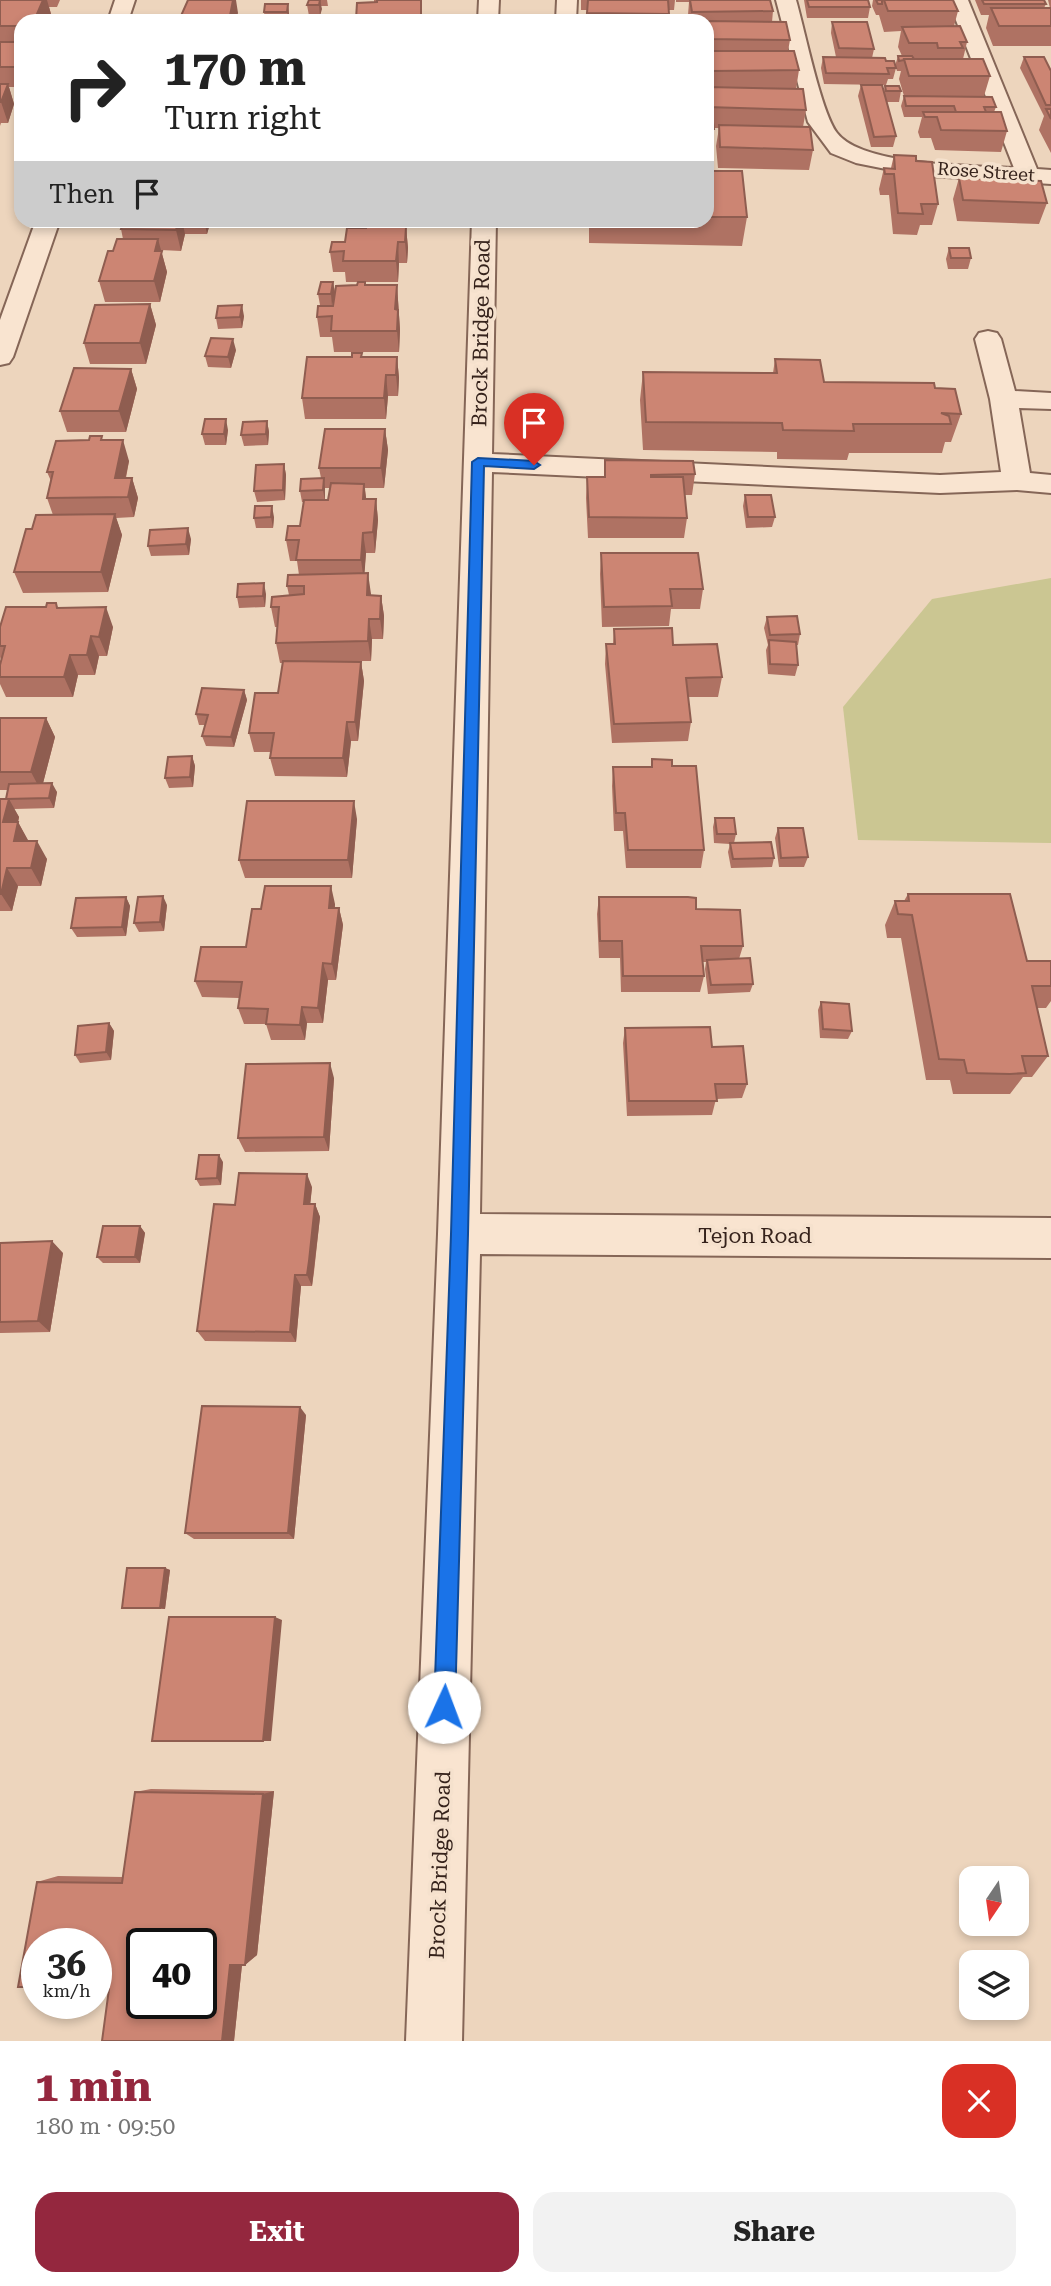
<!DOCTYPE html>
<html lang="en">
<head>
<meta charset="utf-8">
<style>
  :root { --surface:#fff; --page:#f2f2f2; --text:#222; --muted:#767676; --accent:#94273e }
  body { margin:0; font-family:"Roboto Serif",serif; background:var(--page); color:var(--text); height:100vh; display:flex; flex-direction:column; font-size:26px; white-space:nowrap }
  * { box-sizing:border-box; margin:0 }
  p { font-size:23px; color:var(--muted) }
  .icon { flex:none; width:38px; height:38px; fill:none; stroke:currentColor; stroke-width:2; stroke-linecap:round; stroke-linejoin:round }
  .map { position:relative; height:2041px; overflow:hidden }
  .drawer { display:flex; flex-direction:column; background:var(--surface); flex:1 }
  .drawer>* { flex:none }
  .guide { position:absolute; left:14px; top:14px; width:700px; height:214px; border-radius:21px; box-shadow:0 4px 10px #0003; background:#fff; color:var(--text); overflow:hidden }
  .needle { width:46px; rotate:193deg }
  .controls { position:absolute; left:959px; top:1866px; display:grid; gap:14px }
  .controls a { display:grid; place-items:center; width:70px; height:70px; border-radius:14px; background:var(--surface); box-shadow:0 4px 10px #0003; font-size:35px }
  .speed { position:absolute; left:21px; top:1928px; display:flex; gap:14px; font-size:35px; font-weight:700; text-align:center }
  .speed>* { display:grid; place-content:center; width:91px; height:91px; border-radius:50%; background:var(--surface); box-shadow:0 4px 10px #0003; line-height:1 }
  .speed small { font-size:18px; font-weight:400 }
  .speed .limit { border:4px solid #111; border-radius:10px; background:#fff; color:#111 }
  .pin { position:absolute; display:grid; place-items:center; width:60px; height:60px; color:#fff; margin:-72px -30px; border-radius:50% 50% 50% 0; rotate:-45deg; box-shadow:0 0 7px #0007 }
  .pin .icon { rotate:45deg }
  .me { position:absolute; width:77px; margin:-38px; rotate:2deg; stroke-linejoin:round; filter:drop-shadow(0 0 5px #0008) }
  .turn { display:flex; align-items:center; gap:24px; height:147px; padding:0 35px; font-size:32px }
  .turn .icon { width:91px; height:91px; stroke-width:2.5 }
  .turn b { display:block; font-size:49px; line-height:60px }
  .then { display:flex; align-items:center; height:66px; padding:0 35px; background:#0003; gap:14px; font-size:26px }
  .round { display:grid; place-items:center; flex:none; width:74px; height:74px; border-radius:21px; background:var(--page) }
  .head { display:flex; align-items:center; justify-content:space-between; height:119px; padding:0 35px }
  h1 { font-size:42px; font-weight:700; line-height:52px; color:var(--accent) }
  .cta { display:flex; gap:14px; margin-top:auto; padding:14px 35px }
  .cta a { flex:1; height:80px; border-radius:21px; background:var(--accent); color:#fff; font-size:28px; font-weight:700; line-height:80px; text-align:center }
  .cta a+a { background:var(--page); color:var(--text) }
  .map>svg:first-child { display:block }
  .green { fill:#cbc692 }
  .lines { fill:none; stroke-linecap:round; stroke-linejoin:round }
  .minor-casing { stroke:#856657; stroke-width:4 }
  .minor { fill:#f9e4d0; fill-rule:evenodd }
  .wall { fill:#af7263; fill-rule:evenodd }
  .shaded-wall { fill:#8f5d50 }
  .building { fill:#cc8573; stroke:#8f5d50; stroke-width:2; fill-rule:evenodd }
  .route { fill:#1a73e8; stroke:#114b97; stroke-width:2 }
  .labels { text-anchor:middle; stroke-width:7; stroke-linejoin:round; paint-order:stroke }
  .far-street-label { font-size:18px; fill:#35221b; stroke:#f5e1cd }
  .street-label { font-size:21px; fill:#35221b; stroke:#f5e1cd }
</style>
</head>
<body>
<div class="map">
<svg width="1051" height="2041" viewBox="0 0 1051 2041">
  <rect width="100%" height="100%" fill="#edd5bd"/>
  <path class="green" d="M1051 578V843L858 840 843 707 932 599Z"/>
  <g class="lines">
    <defs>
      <path id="minor" d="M115 0H135L128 21H108Z
        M479 0H499L498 21H478Z
        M557 0H577L576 21H556Z
        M776 0H796C805 31 821 112 837 133 862 166 974 166 1014 168L948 0H968L1037 169 1051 170V184L916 175 856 163 831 153 808 122Z
        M36 220H60L13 357 9 363 0 365V320Z
        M472 220H496L492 454 940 475 1001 472 990 399 975 339 979 333 988 331 997 333 1001 339 1015 391 1051 393V409L1019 408 1030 473 1051 475V493L1017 490 940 493 492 472 480 1214 1051 1218V1258L480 1254 462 2041H406L438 1234Z"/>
    </defs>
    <use href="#minor" class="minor-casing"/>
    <use href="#minor" class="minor"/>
  </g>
  <path class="wall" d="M0 0H60L57 7H49L51 14 48 21H21V87H9L14 104 8 123H1L0 126Z
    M309 0H327L328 6H321L320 16H309L307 5Z
    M374 0H421L422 21H356L357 3 374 2Z
    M581 0H675L674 10H669V21H587V10H581Z
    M676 0H770L773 11 772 22 790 40 788 51 799 70 796 89 806 110 803 127 813 150 809 170 718 168 716 146 719 128H713L712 140H707V87H708L707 81V21H689L688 15 689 2H676Z
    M804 0H868L870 7 868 18H807Z
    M873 0H953L958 11 954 26 967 42 963 59 990 76 984 96 996 107 994 112 1007 131 1001 152 935 150 931 138H920L918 132 922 117H904L901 106 904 96 899 79 901 71H897L896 68 893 79H888L886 85 824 84 821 68 823 57H836L831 33 832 22 874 49 872 58 886 61 895 66 898 56H902L898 47 901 31 884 32 879 15H876L872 6Z
    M975 0H1044L1046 4 1044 8H1050L1048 0H1051V46H993L986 28 989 15H981Z
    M288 4 289 14V21H265L264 12Z
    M1024 57 1051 71V153L1039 130 1044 116 1020 68Z
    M861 85 884 92 885 86 901 91 899 102H886L896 136 893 147H871L858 96Z
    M894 155 916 161 938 204 932 225H920L917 235 893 234 889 195H880L879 189 884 168H891Z
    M707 171 747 217 742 246 589 243V220H707Z
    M959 178 1047 203 1039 224 957 221 953 199Z
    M124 220H211L207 234H185L181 251 161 250 167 272 160 302H105L99 281 113 251 123 239 121 229Z
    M354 220H406V226H375V227H406L408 248 407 263H399L398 282H346L345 272H333L330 252 366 228V226H355Z
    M949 248 971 258 968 269H948L946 259Z
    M333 282 335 293 332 306 320 305 318 294Z
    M366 285H397L400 330 399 352H334L332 337H320L317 317Z
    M150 304 156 325 146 364H90L84 343Z
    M244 316 242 328 218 329 216 318Z
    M236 350 231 368 208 367 205 356Z
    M362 353V357H397L399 378 398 396H388L386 419H305L302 398 352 357Z
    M775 359 824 382 935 388 961 414 951 442H945L942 453H849L847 460 777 459V452L643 450 640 400 643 372 773 373Z
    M131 369 137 389 126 432H67L60 411Z
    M267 421 269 432 268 445 244 446 241 435Z
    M385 429 388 450 384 488H365L366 499H376L378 520 375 553H366L364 574 371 595 381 596 384 616 383 639H372L371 661H348L361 662 364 681 358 741H351L347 777 275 776 270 758 271 752H254L249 733 278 693 283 663H280L276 643 277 627H275L271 607 289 595 287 586 299 575 297 561H290L286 540 300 526 304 502H302L300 491 321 478 319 468ZM325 488H330L328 500H325Z
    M228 430 226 445H205L202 434Z
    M104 440 129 461 126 478H132L138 498 134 517 116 518 122 535 108 592 23 593 14 572 32 529 53 515 47 498 51 481 47 472Z
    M605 460 695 474 692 495H684L687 518 684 538H588L586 498 587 477H604Z
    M284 464 286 475 285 500 257 502 254 491Z
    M745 495 775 517 772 527 746 528 743 506Z
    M274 517 273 528H256L254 518Z
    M191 539 189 555 151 556 148 546Z
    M601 553 703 589 700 609H671L669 626 602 627 600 574Z
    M266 594 265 607 239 608 237 597Z
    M56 603 58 608 113 627 107 656H99L95 675H78L73 697H6L0 684V665L1 660 0 657V627Z
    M767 617 800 634 798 645H796L798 665 795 676 768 674 766 650 768 645 764 628Z
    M614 629 673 645 722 677 718 697H688L691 722 688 741 612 743 605 664 606 644H613Z
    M244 690 247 700 234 747 206 746 202 736 205 725H199L196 714Z
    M0 718H46L55 737 43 783 57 792 54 808 14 809 19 817 18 822 28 841 47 859 41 886H18L12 911H0V799H6L8 790H0Z
    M192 756 195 766 193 787 169 788 165 778Z
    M652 759 672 766 704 850 701 868H626L623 831H614L612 786 613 767H651Z
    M715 818 736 834 734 843 774 858 772 867 731 868 728 852 730 844 714 843 713 827Z
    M357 819 352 878H245L239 860Z
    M778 828 808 857 804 867H779L775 838Z
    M908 894 1027 961H1051V1001L1046 1008H1037L1048 1056 1032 1077H1023L1010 1094H953L950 1080H926L901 938H887L885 925 895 901H904Z
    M126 897 130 906 126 936 77 937 71 928Z
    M599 897 696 909 743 946 739 959 753 984 750 992 708 994 705 969 706 962H702L704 976 700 992H621L620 958H599L597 914Z
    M335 904V908H339L343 925 336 980H328L323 1023H307L305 1040H271L266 1024H244L238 1008 239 998 202 997 195 981 246 947 261 909Z
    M167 905 164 931 139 932 134 923Z
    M821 1002 852 1031 848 1039 820 1038 818 1010Z
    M109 1023 114 1031 111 1060 80 1063 75 1055Z
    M625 1028 712 1047 747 1084 742 1098 716 1099 712 1115 627 1116 623 1043Z
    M334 1078 329 1151 245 1152 238 1138Z
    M223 1162 221 1185 200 1186 196 1179Z
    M312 1187 310 1204H315L320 1217 314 1272 312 1286H301L296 1342 205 1341 197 1331 235 1205Z
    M140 1226 145 1233 140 1263H103L97 1257Z
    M0 1243 63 1253 50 1332 0 1333Z
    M306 1415 294 1539H194L185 1533Z
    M165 1568 170 1570 165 1609H128L122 1608Z
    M151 1789 274 1791 257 1955 245 1965H242L234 2041H102L109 1989 37 1882 58 1876 123 1877 135 1792Z"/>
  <path class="shaded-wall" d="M43 0H47L51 14 48 21H34Z
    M233 0H236L238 13 236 21H229Z
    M320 0 322 9 320 16 319 5Z
    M288 4 289 14V21L287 12Z
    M21 59V77L18 67Z
    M8 84 14 104 8 123 1 102Z
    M179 220H182L185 234 181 251 176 230Z
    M204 220H211L207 234Z
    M406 227 408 248 407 263 405 242Z
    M158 239 167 272 160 302 154 281 155 251Z
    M398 242 399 263 398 282 396 261Z
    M333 282 335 293 332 306 331 294Z
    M397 285 400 330 399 352 395 309Z
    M150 304 156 325 146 364 140 343Z
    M242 305 244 316 242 328 240 317Z
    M233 339 236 350 231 368 228 357Z
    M397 357 399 378 398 396 396 375Z
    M131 369 137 389 126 432 119 411Z
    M386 375 388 396 386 419 384 398Z
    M226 419 228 430 226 445 224 434Z
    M267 421 269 432 268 445 266 434Z
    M385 429 388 450 384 488 381 468Z
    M123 440 129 461 121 499 115 478Z
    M284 464 286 475 285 500 283 490Z
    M132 478 138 498 134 517 128 497Z
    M324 478 325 489V501L323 490Z
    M364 484 367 504 363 499Z
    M376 499 378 520 375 553 373 532Z
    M272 506 274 517 273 528 271 517Z
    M115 514 122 535 108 592 101 572Z
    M188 528 191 539 189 555 186 544Z
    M363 533 366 553 364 581 361 560Z
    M368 573 371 594 370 615 367 595Z
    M264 583 266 594 265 607 263 596Z
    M381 596 384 616 383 639 380 619Z
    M106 607 113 627 107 656 99 637Z
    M369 619 372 639 371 661 368 641Z
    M91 636 99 656 95 675 87 655Z
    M70 655 78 675 73 697 64 677Z
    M361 662 364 681 358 741 355 722Z
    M244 690 247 700 234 747 231 737Z
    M46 718 55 737 41 791 31 772Z
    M347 722 351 741 347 777 343 758Z
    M192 756 195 766 193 787 190 777Z
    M52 783 57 792 54 808 49 798Z
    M9 799 19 817 18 822 28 840 24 859 3 822Z
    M354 801 357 819 352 878 348 860Z
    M37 841 47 859 41 886 31 868Z
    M7 868 18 886 12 911 1 894Z
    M331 886 335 904 333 925 329 908Z
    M163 896 167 905 164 931 160 922Z
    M126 897 130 906 126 936 122 927Z
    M339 908 343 925 336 980 332 964Z
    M323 963 328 980 323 1023 318 1008Z
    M302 1007 307 1023 305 1040 300 1025Z
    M109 1023 114 1031 111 1060 106 1052Z
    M330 1063 334 1078 329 1151 324 1137Z
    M219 1155 223 1162 221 1185 217 1178Z
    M307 1174 312 1187 309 1217 304 1204Z
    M315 1204 320 1217 312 1286 307 1275Z
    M140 1226 145 1233 140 1263 135 1257Z
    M52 1241 63 1253 50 1332 38 1321Z
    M295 1275 301 1286 296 1342 290 1332Z
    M300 1407 306 1415 294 1539 288 1533Z
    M165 1568 170 1570 165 1609 160 1608Z
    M275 1617 282 1620 271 1741H263Z
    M274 1791 257 1955 245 1965 263 1794Z
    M243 1955 234 2041H222L230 1965Z"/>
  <path class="building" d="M0 0H43L34 21H21V26H0Z
    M188 0H233L229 21H182L183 18H180Z
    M309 0H320L319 5H307Z
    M377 0H421V17L356 19 357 3 377 2Z
    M588 0H668L669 14 587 13Z
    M690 0H770L773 11 692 12Z
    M807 0H868L870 7H809Z
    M876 0H882V4H878Z
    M884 0H953L958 11H888Z
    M982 0H1044L1046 4H984Z
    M265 4H288L287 12H264Z
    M991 8H1051V26H999Z
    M707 21 786 22 790 40 707 39Z
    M832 22H867L874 49 839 48Z
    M960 26 967 42H960L963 48H938L937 43H909L902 27Z
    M0 42H21V59L18 67H0Z
    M708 51H794L799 70 711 71Z
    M898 56H912L914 59H904V60L899 61Z
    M823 57 885 58 886 61H894L896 68H887L889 74 826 73Z
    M1024 57H1044L1051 71V105H1046Z
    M904 59H983L990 76H909Z
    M0 84H8L1 102H0Z
    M861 85H882L896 136 874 137Z
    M885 86H899L901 91H886Z
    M707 87 803 89 806 110 707 107Z
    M904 96 992 97 996 107H984L986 112H956L954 106H906Z
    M1046 109H1051V119Z
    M923 112H1001L1007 131 941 130 937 117H925Z
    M707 122H713L714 129H707Z
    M719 125 810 127 813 150 720 147Z
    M894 155 916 156V161L932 162 938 204H921L923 214 898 213 894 174H885L884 168 895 169Z
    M707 171H742L747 217H707Z
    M959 178 1041 181 1047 203 963 200Z
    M124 220H179L176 230 121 229Z
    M366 224H375V227H406L405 242H398L396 261H343L344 251 330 252 332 242H345L347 228H366Z
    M117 239H158L155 251H162L154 281H99L108 251H113Z
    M949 248H969L971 258H951Z
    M321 282H333L331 294H318Z
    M358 282H365V285H397L395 309 398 310 397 331H331L332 316 317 317 318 306H333L336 286 357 285Z
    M150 304 140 343H84L95 305Z
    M242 305 240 317 216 318 218 306Z
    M211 338 233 339 228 357 205 356Z
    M352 353H362L361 357H397L396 375H386L384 398H302L307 357H352Z
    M775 359 820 360 824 382 934 383 935 388 955 389 961 414 941 413 949 416 951 424H853L854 431 783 430 782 423 646 422 643 372 777 373Z
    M74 368 131 369 119 411H60Z
    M205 419H226L224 434H202Z
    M267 421 266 434 241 435 243 422Z
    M325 429H385L381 468H319Z
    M90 436H102L101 440H123L115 478H132L128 497 47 498 53 472H47L56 441 89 440Z
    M605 460 693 461 695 474 651 475V477H683L687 518 589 517 587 477H605Z
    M284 464 283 490 254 491 256 465Z
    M324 478 323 490 300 491 301 479Z
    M331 483 364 484 363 499H376L373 532 363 533 361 560H296L299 540H286L288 526H300L304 500H328Z
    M745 495H771L775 517H748Z
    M255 506H272L271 517 254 518Z
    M115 514 101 572H14L26 529H32L36 515Z
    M188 528 186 544 148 546 150 530Z
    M601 553H698L703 589H670L672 606 604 607Z
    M368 573 367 595 381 596 380 619H369L368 641 276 643 279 607H271L272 597 304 594V586H287L288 575Z
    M264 583 263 596 237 597 238 584Z
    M47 603H56L57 608 106 607 99 637 91 636 87 655H70L64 677H0V665L5 646H0V627L6 607H46Z
    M797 616 800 634 770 635 767 617Z
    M672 628 673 645 717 644 722 677 686 678 691 722 614 724 606 644H615L614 629Z
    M769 640 796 642 798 665 770 664Z
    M283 661 361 662 355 722H347L343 758H270L274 733H249L255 693H278Z
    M202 688 244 690 231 737 202 736 208 715 196 714Z
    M0 718H46L31 772H0Z
    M192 756 190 777 165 778 168 757Z
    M652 759 672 760V766H696L704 850H628L625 813H616L613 767H652Z
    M52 783 49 798 6 799 9 784Z
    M0 799H9L3 822H18L14 841H37L31 868H7L1 894H0Z
    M247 801H354L348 860H239Z
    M715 818H734L736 834H717Z
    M778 828H803L808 857 781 858Z
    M771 842 774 858 733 859 730 843Z
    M265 886H331L329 908H339L332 964 323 963 318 1008 302 1007 300 1025 266 1024 268 1009 238 1008 242 982 195 981 201 947H246L252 909H261Z
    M908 894H1010L1027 961H1051V986H1032L1048 1056H1022L1026 1073 1010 1074 967 1073 964 1060 939 1059 912 915 898 914 895 901H909Z
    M163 896 160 922 134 923 138 897Z
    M126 897 122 927 71 928 76 898Z
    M599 897H688L696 898V909L740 910 743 946H701L704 976H623L622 941H600Z
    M750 958 753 984 711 985 707 960Z
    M821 1002 849 1004 852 1031 823 1029Z
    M109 1023 106 1052 75 1055 78 1026Z
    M710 1027 712 1047 743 1046 747 1084H715L717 1101H629L625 1028Z
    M330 1063 324 1137 238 1138 246 1064Z
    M199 1155H219L217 1178 196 1179Z
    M239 1173 307 1174 304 1204H315L309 1261 307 1275H295L290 1332 197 1331 214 1204 235 1205Z
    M103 1226H140L135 1257H97Z
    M52 1241 38 1321 0 1322V1243Z
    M202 1406 300 1407 288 1533H185Z
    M127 1568H165L160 1608H122Z
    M169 1617H275L263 1741H152Z
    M135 1792 263 1794 245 1965H230L222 2041H102L109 1989H96V1944H37V1987H18L37 1882 122 1883ZM142 1944H201V2004H142Z"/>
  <path class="route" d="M478 458 534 461 540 465 534 469 484 466 468 1234 455 1707 452 1714 444 1717 437 1714 434 1707 451 1234 472 462Z"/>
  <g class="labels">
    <g class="far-street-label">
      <text transform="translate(986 172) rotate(4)" y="6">Rose Street</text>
    </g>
    <g class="street-label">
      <text transform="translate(481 333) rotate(-89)" y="7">Brock Bridge Road</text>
      <text x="755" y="1243">Tejon Road</text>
      <text transform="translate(440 1865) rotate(-88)" y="7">Brock Bridge Road</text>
    </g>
  </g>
</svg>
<div class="controls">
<a><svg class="needle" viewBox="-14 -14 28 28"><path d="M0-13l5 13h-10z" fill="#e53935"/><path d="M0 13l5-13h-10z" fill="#767676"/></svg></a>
<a><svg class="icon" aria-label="layers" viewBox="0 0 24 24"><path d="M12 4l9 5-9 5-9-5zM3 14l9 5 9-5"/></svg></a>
</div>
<div class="speed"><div>36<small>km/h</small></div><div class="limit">40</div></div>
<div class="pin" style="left:534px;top:465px;background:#d93025"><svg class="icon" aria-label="arrive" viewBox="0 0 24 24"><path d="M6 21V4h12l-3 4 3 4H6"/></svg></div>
<svg class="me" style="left:444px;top:1707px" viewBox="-20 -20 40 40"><circle r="19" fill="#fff"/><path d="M0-13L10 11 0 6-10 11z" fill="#1a73e8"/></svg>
<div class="guide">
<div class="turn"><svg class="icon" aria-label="right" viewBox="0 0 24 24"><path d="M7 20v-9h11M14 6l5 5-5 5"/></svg><div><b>170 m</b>Turn right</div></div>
<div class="then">Then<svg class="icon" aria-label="arrive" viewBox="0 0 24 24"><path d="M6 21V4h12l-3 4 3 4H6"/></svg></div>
</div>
</div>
<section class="drawer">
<div class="head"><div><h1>1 min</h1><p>180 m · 09:50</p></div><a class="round" style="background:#d93025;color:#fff"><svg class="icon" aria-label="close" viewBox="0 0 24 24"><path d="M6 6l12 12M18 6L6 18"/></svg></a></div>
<div class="cta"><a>Exit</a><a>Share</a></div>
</section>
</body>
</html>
